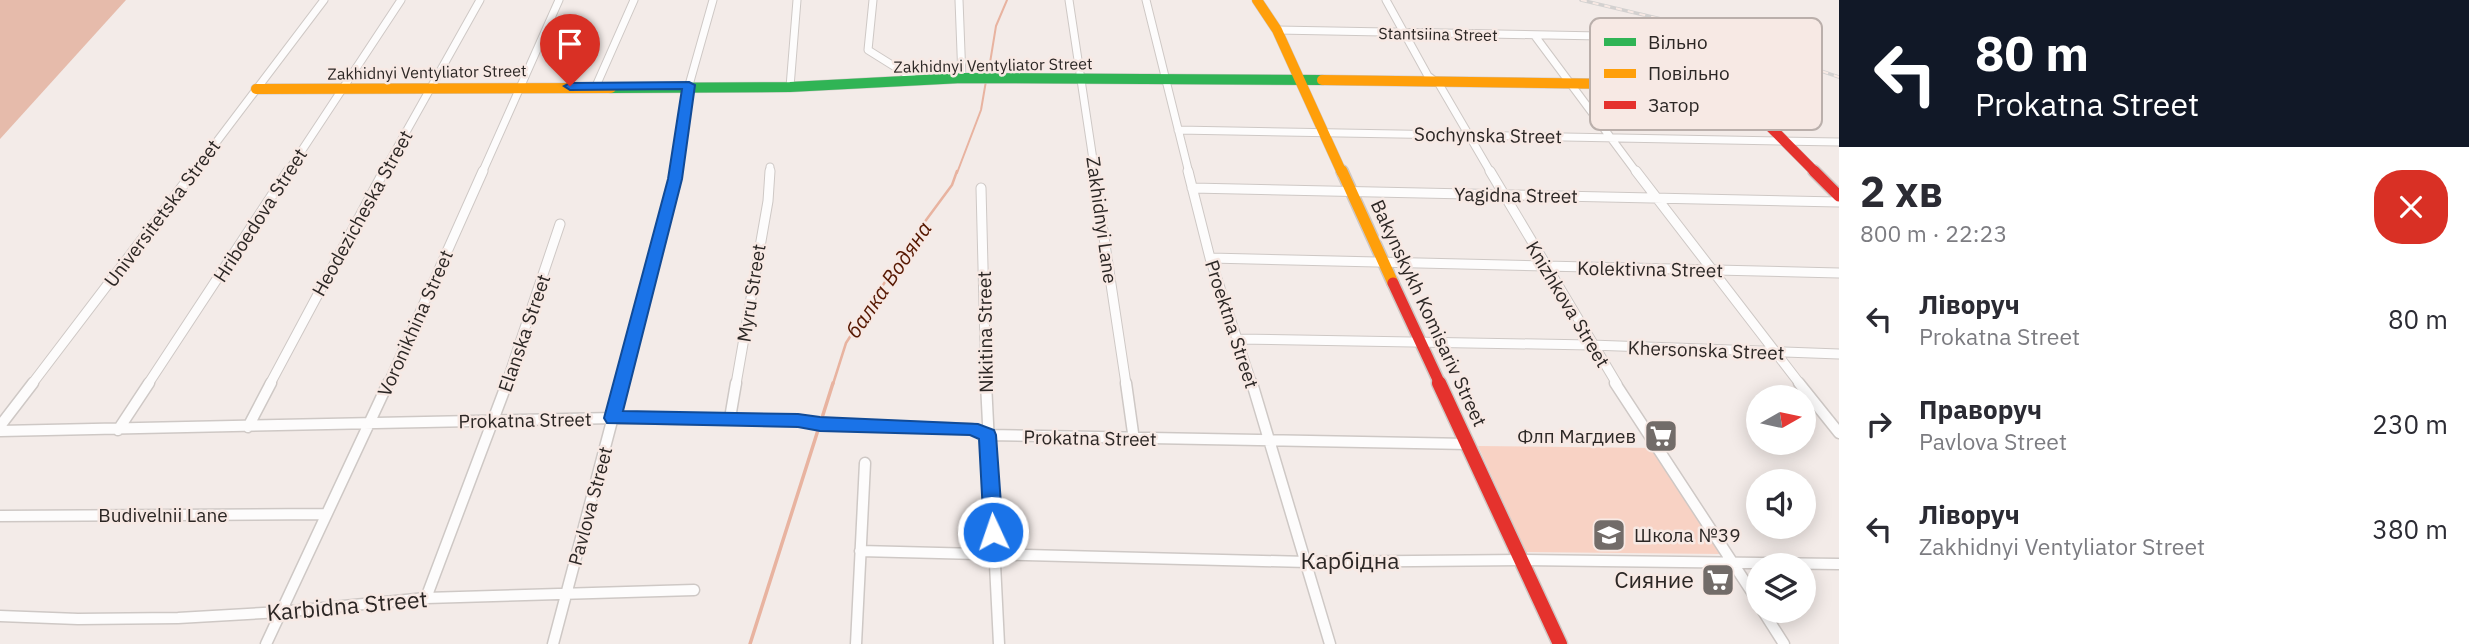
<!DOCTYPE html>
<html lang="uk">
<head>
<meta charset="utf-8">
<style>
  :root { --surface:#fff; --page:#f7f7f7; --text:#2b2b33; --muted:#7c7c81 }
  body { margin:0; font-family:"IBM Plex Sans",sans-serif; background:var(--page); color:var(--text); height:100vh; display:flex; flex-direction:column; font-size:26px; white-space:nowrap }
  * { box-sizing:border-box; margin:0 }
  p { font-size:23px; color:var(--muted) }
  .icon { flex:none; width:38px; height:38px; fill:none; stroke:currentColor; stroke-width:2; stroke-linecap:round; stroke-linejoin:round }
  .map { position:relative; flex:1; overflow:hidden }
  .drawer { display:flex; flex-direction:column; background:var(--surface); width:630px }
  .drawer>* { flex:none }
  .hud { background:#111827; color:#fff; overflow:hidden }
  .needle { width:46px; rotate:81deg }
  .fabs { position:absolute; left:1746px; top:385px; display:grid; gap:14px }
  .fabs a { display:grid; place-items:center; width:70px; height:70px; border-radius:50%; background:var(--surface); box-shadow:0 4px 18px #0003; font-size:35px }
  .pin { position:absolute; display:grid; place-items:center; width:60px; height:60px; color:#fff; margin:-72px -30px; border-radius:50% 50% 50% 0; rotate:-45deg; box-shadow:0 0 7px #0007 }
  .pin .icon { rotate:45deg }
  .me { position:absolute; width:77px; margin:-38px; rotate:357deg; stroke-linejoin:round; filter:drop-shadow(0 0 5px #0008) }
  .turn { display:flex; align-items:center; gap:24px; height:147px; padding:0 21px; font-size:32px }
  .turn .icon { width:91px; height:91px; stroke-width:2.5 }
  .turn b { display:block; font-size:49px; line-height:60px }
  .round { display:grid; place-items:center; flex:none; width:74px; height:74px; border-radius:28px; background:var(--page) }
  .headline { display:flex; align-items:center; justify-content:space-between; height:119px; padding:0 21px }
  h1 { font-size:42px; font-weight:800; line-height:52px }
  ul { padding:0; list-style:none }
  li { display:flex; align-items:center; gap:21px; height:105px; padding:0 21px }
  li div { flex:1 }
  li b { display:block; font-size:26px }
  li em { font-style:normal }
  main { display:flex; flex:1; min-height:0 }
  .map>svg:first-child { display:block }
  .green { fill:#f8d2c4 }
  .forest { fill:#e6bbab }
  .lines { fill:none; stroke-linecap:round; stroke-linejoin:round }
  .stream-far2 { stroke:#e8b3a0; stroke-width:2 }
  .stream-far1 { stroke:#e8b3a0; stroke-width:2.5 }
  .stream { stroke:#e8b3a0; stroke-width:3.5 }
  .street-far2-casing { stroke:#cec8c5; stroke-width:9 }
  .street-far1-casing { stroke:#cec8c5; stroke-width:11 }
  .street-casing { stroke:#cec8c5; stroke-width:13 }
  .fast-casing { stroke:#cec8c5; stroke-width:11 }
  .slow-far1-casing { stroke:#cec8c5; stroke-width:11 }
  .slow-casing { stroke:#cec8c5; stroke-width:14 }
  .jam-far2-casing { stroke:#cec8c5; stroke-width:11 }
  .jam-far1-casing { stroke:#cec8c5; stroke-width:14 }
  .jam-casing { stroke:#cec8c5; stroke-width:17 }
  .street-far2 { stroke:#fdfcfc; stroke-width:7 }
  .street-far1 { stroke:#fdfcfc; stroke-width:9 }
  .street { stroke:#fdfcfc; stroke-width:10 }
  .fast { stroke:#30b455; stroke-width:10 }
  .slow-far1 { stroke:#ff9f0a; stroke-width:10 }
  .slow { stroke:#ff9f0a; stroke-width:11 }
  .jam-far2 { stroke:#e5322d; stroke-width:10 }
  .jam-far1 { stroke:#e5322d; stroke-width:11 }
  .jam { stroke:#e5322d; stroke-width:14 }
  .rail-casing { stroke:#d3d1d0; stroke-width:3.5 }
  .rail { stroke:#f7e9e4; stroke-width:2; stroke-dasharray:6; stroke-linecap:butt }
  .route { fill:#1a73e8; stroke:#114b97; stroke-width:2 }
  .labels { text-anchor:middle; stroke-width:5; stroke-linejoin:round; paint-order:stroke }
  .far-street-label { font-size:16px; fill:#2c2725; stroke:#f7e9e4 }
  .street-label { font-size:19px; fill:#2c2725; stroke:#f7e9e4 }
  .poi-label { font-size:19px; fill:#2c2725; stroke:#f7e9e4; text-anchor:end }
  .water-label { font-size:21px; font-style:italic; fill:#561700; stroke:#f7e9e4 }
  .near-street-label { font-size:23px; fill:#2c2725; stroke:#f7e9e4 }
  .near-poi-label { font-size:23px; fill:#2c2725; stroke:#f7e9e4; text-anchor:end }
  .key { fill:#f7e9e4; stroke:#baafab; stroke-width:2 }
  .key-label { font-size:19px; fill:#2c2725 }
</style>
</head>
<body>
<main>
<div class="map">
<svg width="1839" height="644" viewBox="0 0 1839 644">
  <rect width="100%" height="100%" fill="#f3ebe8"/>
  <path class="green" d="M1478 446 1657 448 1721 554 1526 552Z"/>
  <path class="forest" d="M0 0H126L0 139Z"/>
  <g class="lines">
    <path class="stream-far2" d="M988 75 996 26 1007 0
      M957 173 981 110 986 81"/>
    <path class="stream-far1" d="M833 384 846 343 915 235 952 185 957 171"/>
    <path class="stream" d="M821 421 833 383
      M750 644 819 427"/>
    <defs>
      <path id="street-far2" d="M873 0 868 50 916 80
        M959 0 962 78
        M1069 0 1095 173
        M1146 0 1189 173
        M1386 0 1428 76 1439 84 1491 173
        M1277 30 1600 36
        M1535 36 1637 173
        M596 86 634 0
        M790 87 797 0
        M1178 130 1839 142
        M193 173 324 0
        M287 173 401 0
        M383 173 480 0
        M482 173 559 0
        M676 173 689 85 713 0
        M770 173V167"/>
      <path id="street-far1" d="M1094 171 1126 384
        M1188 171 1210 258 1252 384
        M1490 171 1617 384
        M1636 171 1800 384
        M981 188 986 384
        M1192 188 1839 202
        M1210 258 1839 273
        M1237 339 1591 345 1839 354
        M32 384 194 171
        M148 384 288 171
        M270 384 384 171
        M388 384 483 171
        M506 384 560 224
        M621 384 676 171
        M736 384 768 201 770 171"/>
      <path id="street" d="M986 383 999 644
        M1126 383 1134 440
        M1252 383 1330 644
        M1615 383 1759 603
        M1799 383 1839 433
        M730 418 736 383
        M0 426 33 383
        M248 427 271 383
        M118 430 149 383
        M0 431 613 418 798 420 820 424 972 429 987 435 1468 444
        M0 516 326 514
        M860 551 1307 562 1522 560 1839 564
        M426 598 507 383
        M1763 611 1784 644
        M0 616 78 619 178 618 281 612 426 598 694 590
        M266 644 388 383
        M553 644 622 383
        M856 644 865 463"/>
      <path id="fast" d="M611 88 790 87 962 78 1322 80"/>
      <path id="slow-far1" d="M1257 0 1277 30 1342 173
        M1322 80 1617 84
        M256 89 611 88"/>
      <path id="slow" d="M1342 171 1393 283"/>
      <path id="jam-far2" d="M1617 84 1731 87 1816 173"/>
      <path id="jam-far1" d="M1814 171 1839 196
        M1393 283 1440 384"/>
      <path id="jam" d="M1439 383 1560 644"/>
    </defs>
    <use href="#street-far2" class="street-far2-casing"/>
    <use href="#street-far1" class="street-far1-casing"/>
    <use href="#street" class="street-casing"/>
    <use href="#fast" class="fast-casing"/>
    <use href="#slow-far1" class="slow-far1-casing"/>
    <use href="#slow" class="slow-casing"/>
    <use href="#jam-far2" class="jam-far2-casing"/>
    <use href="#jam-far1" class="jam-far1-casing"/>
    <use href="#jam" class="jam-casing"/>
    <use href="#street-far2" class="street-far2"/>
    <use href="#street-far1" class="street-far1"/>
    <use href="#street" class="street"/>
    <use href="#fast" class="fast"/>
    <use href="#slow-far1" class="slow-far1"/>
    <use href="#slow" class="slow"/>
    <use href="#jam-far2" class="jam-far2"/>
    <use href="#jam-far1" class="jam-far1"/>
    <use href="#jam" class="jam"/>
    <defs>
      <path id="rail" d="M1581 0 1682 24 1839 77"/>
    </defs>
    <use href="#rail" class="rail-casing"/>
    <use href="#rail" class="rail"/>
  </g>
  <path class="route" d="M689 82 695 85 682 179 623 411 798 414 820 417 978 424 994 430 996 435 1003 532 1000 538 993 540 986 538 984 532 979 439 970 435 820 431 798 427 607 423 604 418 668 179 682 89 570 90 564 86 570 83Z"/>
  <defs>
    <symbol id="supermarket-square" viewBox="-11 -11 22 22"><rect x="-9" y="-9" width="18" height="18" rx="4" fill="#726c69" stroke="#f7e9e4"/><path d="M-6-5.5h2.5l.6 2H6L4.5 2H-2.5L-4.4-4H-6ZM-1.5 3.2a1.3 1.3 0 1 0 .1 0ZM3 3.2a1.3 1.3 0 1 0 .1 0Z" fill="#fff"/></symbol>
    <symbol id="school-square" viewBox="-11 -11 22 22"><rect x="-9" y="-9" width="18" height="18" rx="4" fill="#726c69" stroke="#f7e9e4"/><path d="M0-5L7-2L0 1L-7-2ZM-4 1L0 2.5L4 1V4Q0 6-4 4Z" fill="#fff"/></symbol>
  </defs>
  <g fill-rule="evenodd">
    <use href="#supermarket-square" x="1642" y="417" width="38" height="38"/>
    <use href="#school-square" x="1590" y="516" width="38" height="38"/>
    <use href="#supermarket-square" x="1699" y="561" width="38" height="38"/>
  </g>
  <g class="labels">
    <g class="far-street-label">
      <text transform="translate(1438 34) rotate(1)" y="6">Stantsiina Street</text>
      <text transform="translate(993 65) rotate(-1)" y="6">Zakhidnyi Ventyliator Street</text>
      <text transform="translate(427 72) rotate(-1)" y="6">Zakhidnyi Ventyliator Street</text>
    </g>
    <g class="street-label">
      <text transform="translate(1488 135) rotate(1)" y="7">Sochynska Street</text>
      <text transform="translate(1516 195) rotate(1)" y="7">Yagidna Street</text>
      <text transform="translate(162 213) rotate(-53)" y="7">Universitetska Street</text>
      <text transform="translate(362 213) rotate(-61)" y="7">Heodezicheska Street</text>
      <text transform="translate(260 215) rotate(-57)" y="7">Hriboedova Street</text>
      <text transform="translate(1102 220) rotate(82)" y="7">Zakhidnyi Lane</text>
      <text transform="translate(1650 269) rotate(1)" y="7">Kolektivna Street</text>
      <text transform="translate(751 293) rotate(-81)" y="7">Myru Street</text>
      <text transform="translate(1568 304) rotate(59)" y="7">Knizhkova Street</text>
      <text transform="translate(1429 313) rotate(65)" y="7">Bakynskykh Komisariv Street</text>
      <text transform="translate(415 323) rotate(-66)" y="7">Voronikhina Street</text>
      <text transform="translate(1232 324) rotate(72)" y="7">Proektna Street</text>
      <text transform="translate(985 332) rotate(-91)" y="7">Nikitina Street</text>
      <text transform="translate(524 333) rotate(-71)" y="7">Elanska Street</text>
      <text transform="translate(1706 350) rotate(2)" y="7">Khersonska Street</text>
      <text transform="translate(525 420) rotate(-1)" y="7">Prokatna Street</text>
      <text transform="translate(1090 438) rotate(1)" y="7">Prokatna Street</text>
      <text transform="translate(590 506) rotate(-75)" y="7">Pavlova Street</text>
      <text x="163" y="522">Budivelnii Lane</text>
    </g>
    <g class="poi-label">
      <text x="1636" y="443">Флп Магдиев</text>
      <text x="1634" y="542" text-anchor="start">Школа №39</text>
    </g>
    <g class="water-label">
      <text transform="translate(889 280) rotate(-56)" y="7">балка Водяна</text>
    </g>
    <g class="near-street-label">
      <text x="1350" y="569">Карбідна</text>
      <text transform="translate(347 606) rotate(-5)" y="8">Karbidna Street</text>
    </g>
    <g class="near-poi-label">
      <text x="1694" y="588">Сияние</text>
    </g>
  </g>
  <rect x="1590" y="18" width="232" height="112" rx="10" class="key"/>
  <rect x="1604" y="38" width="32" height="8" fill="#30b455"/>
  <rect x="1604" y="69" width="32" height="9" fill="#ff9f0a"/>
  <rect x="1604" y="101" width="32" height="8" fill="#e5322d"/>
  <g class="key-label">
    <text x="1648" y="49">Вільно</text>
    <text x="1648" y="80">Повільно</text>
    <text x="1648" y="112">Затор</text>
  </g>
</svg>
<div class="fabs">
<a><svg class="needle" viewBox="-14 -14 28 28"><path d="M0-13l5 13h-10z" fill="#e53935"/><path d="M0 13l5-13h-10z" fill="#7c7c81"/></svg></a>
<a><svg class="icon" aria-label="sound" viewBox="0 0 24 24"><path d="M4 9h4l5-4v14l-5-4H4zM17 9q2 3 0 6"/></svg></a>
<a><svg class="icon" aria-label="layers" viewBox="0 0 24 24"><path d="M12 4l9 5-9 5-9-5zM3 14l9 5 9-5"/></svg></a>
</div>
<div class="pin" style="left:570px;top:86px;background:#d93025"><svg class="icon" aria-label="arrive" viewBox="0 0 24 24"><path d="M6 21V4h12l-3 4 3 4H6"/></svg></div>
<svg class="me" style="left:993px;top:532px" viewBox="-20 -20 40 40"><circle r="17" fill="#1a73e8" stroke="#fff" stroke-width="3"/><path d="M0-11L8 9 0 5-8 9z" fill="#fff"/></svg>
</div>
<section class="drawer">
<div class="hud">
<div class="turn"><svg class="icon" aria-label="left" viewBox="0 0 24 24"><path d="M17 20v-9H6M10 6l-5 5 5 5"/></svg><div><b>80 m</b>Prokatna Street</div></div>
</div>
<div class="headline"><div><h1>2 хв</h1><p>800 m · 22:23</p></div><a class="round" style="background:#d93025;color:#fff"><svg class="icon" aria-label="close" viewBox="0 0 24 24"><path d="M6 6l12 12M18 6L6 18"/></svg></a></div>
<ul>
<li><svg class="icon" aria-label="left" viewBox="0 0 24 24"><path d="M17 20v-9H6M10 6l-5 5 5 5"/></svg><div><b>Ліворуч</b><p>Prokatna Street</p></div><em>80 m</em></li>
<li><svg class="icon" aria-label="right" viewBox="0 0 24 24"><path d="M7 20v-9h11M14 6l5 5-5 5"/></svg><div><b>Праворуч</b><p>Pavlova Street</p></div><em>230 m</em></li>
<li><svg class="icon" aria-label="left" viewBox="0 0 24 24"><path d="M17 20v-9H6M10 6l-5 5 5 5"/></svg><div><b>Ліворуч</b><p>Zakhidnyi Ventyliator Street</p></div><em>380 m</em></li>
</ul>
</section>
</main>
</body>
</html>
